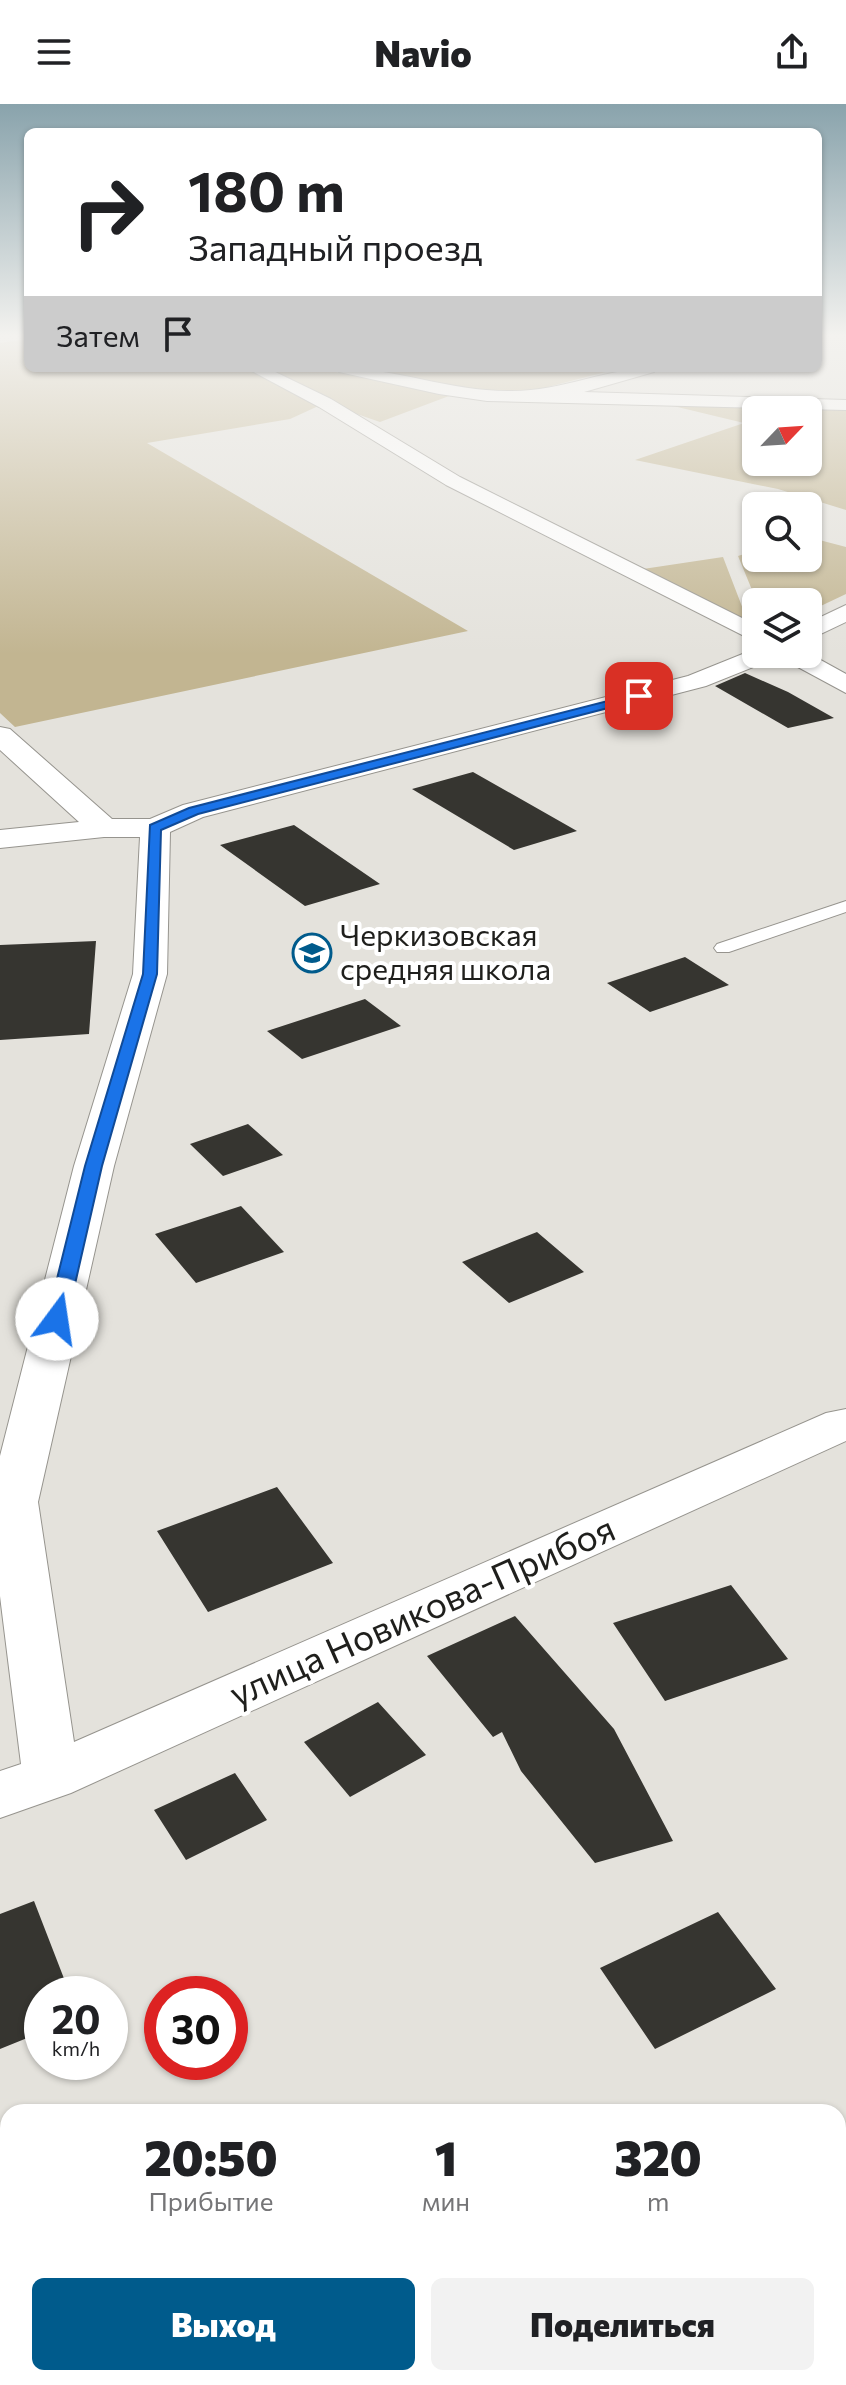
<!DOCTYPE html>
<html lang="ru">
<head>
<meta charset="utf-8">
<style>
  :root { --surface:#fff; --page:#f2f2f2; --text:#202124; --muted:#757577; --accent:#005b8c }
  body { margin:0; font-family:Commissioner,sans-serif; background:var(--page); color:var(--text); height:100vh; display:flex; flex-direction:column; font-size:30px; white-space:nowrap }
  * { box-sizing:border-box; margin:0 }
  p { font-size:26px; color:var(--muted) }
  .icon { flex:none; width:44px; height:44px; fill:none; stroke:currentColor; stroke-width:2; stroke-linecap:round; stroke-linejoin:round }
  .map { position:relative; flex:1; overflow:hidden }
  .side { position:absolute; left:0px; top:2000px; width:846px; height:282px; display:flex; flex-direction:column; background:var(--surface); border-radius:24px 24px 0 0; box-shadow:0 2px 6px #0004 }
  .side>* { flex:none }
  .banner { position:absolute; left:24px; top:24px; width:798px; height:244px; border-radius:12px; box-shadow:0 2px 6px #0004; background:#fff; color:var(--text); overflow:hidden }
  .needle { width:52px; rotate:65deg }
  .fabs { position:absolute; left:742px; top:292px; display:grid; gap:16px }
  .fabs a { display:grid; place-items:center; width:80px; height:80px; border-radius:12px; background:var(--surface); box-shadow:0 2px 6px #0004; font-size:40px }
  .speed { position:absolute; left:24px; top:1872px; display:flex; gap:16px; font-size:40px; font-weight:700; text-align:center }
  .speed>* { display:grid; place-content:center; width:104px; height:104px; border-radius:50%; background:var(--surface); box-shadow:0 2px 6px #0004; line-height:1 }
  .speed small { font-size:20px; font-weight:400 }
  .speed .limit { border:12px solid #d22; background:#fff; color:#111 }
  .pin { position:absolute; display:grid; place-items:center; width:68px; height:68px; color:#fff; margin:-34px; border-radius:16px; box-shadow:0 4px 12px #0006 }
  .me { position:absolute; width:88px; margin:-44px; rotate:14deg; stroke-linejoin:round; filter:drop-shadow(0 0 6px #0008) }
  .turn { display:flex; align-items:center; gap:28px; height:168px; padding:0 32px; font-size:36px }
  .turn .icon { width:104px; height:104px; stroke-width:2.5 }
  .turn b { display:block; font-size:56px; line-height:68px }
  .then { display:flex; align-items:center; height:76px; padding:0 32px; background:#0003; gap:16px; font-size:30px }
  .eta { display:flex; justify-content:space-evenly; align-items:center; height:136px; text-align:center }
  .eta b { font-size:48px; font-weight:800; line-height:56px }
  .cta { display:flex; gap:16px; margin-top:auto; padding:16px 32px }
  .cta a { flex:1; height:92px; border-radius:12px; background:var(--accent); color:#fff; font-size:32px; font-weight:800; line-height:92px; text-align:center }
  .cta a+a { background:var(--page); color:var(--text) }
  header { display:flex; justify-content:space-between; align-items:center; height:104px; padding:0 32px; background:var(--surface); font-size:36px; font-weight:800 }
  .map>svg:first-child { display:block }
  .green { fill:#c2b591; fill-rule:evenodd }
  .building { fill:#363530 }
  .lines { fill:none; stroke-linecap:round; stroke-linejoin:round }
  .lane-casing { stroke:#96948e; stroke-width:2 }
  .street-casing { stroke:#96948e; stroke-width:2 }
  .lane { fill:#fff; fill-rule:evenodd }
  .street { fill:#fff; fill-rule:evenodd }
  .route { fill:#1a73e8; stroke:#114b97; stroke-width:2 }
  .labels { text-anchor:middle; stroke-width:8; stroke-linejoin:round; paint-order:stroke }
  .poi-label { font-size:30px; fill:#1f1f1c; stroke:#fff; text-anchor:start }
  .near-street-label { font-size:36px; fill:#1f1f1c; stroke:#fff }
</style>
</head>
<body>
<header><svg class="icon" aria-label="menu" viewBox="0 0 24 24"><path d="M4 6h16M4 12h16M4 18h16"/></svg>Navio<svg class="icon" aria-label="share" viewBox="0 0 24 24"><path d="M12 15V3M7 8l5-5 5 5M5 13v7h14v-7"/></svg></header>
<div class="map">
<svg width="846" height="2281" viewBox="0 0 846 2281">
  <rect width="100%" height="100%" fill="#e4e2dc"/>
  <path class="green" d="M28 235V264H317L449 292 380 318 325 299 290 315 147 339 468 527 15 623 0 609V239Z
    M363 264H621L517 291 456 283Z
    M640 294 846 301V406L778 385 635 356 744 319ZM756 306H808V358H756Z
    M808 433 846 443V490L808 508V498H757L738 452 756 446V454H808Z
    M723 453 751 526 643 465Z"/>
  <path class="building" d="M745 569 788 588 834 614 788 624 715 582Z
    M473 668 577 727 514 746 412 685Z
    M294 721 380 780 305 802 220 741Z
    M96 837 89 930 0 936V841Z
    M685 853 729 881 650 908 607 879Z
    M365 895 401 922 302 955 267 927Z
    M248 1020 283 1051 223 1072 190 1040Z
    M241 1102 284 1148 196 1179 155 1130Z
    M537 1128 584 1168 509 1199 462 1158Z
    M277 1383 333 1459 208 1508 157 1427Z
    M731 1481 788 1555 665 1597 613 1519Z
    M515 1512 614 1625 673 1737 595 1759 521 1667 502 1628 493 1633 427 1552Z
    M378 1598 426 1651 350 1693 304 1638Z
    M235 1669 267 1716 186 1756 154 1706Z
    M34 1797 70 1890H42V1928L0 1945V1810Z
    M718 1808 776 1885 655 1945 600 1864Z"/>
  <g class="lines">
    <defs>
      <path id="lane" d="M846 797V808L729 848H717L714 844 717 840Z"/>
      <path id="street" d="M246 264H267L331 295 460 373 756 521V538L446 381 319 303Z
        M337 264C396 264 452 288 512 287 562 287 607 264 656 264L654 268 584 288 846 296V306L487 297 439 290 339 268Z
        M846 501V518L808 536V519Z
        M755 545 756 550H777L773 555 706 582 203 713 170 728 167 870 114 1062 38 1398 74 1638 826 1309 846 1305V1337L71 1689 0 1714V1667L21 1660 0 1492V1352L74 1062 133 870 140 733H104L0 744V726L79 718 0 646V623L10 625 112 715H150L183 701 688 572Z
        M808 549 846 570V589L783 555 779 550Z"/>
    </defs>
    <use href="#lane" class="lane-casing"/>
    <use href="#street" class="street-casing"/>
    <use href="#lane" class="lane"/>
    <use href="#street" class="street"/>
  </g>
  <linearGradient id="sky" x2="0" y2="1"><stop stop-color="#89a3ac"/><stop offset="0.42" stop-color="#f3f2ef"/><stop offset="1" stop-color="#f3f2ef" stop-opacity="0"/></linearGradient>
  <rect width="846" height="550" fill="url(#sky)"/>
  <path class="route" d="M639 589 643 590V595L198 710 161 726 157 870 102 1062 67 1215 64 1219H50L47 1215 85 1062 143 870 150 721 189 704Z"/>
  <defs>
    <symbol id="school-ring" viewBox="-11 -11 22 22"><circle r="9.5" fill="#fff" stroke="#005b8c" stroke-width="1.5"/><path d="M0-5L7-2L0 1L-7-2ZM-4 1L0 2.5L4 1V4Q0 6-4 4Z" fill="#005b8c"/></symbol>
  </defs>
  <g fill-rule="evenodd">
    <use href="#school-ring" x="290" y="827" width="44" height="44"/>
  </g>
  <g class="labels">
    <g class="poi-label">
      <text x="340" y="842">Черкизовская<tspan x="340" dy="34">средняя школа</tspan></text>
    </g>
    <g class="near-street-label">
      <text transform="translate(422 1507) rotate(-24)" y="13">улица Новикова-Прибоя</text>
    </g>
  </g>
</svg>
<div class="fabs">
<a><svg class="needle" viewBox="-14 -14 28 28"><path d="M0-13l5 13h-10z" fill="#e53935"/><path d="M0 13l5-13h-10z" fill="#757577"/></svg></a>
<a><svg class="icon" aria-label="search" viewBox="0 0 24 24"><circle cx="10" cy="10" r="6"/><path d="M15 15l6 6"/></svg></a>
<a><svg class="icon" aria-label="layers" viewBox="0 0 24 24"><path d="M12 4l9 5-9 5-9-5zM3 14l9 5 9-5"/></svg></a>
</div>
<div class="speed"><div>20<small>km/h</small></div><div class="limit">30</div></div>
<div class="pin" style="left:639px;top:592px;background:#d93025"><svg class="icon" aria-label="arrive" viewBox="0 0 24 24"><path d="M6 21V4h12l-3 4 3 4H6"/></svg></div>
<svg class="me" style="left:57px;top:1215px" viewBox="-20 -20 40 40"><circle r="19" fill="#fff"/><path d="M0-13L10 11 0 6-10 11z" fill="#1a73e8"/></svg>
<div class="banner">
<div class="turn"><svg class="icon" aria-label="right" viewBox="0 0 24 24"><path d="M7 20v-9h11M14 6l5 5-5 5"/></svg><div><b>180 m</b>Западный проезд</div></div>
<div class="then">Затем<svg class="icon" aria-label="arrive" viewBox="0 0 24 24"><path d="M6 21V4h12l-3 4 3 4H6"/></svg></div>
</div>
<section class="side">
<div class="eta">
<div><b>20:50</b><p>Прибытие</p></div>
<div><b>1</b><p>мин</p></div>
<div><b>320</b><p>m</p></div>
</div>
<div class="cta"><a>Выход</a><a>Поделиться</a></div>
</section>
</div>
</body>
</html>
